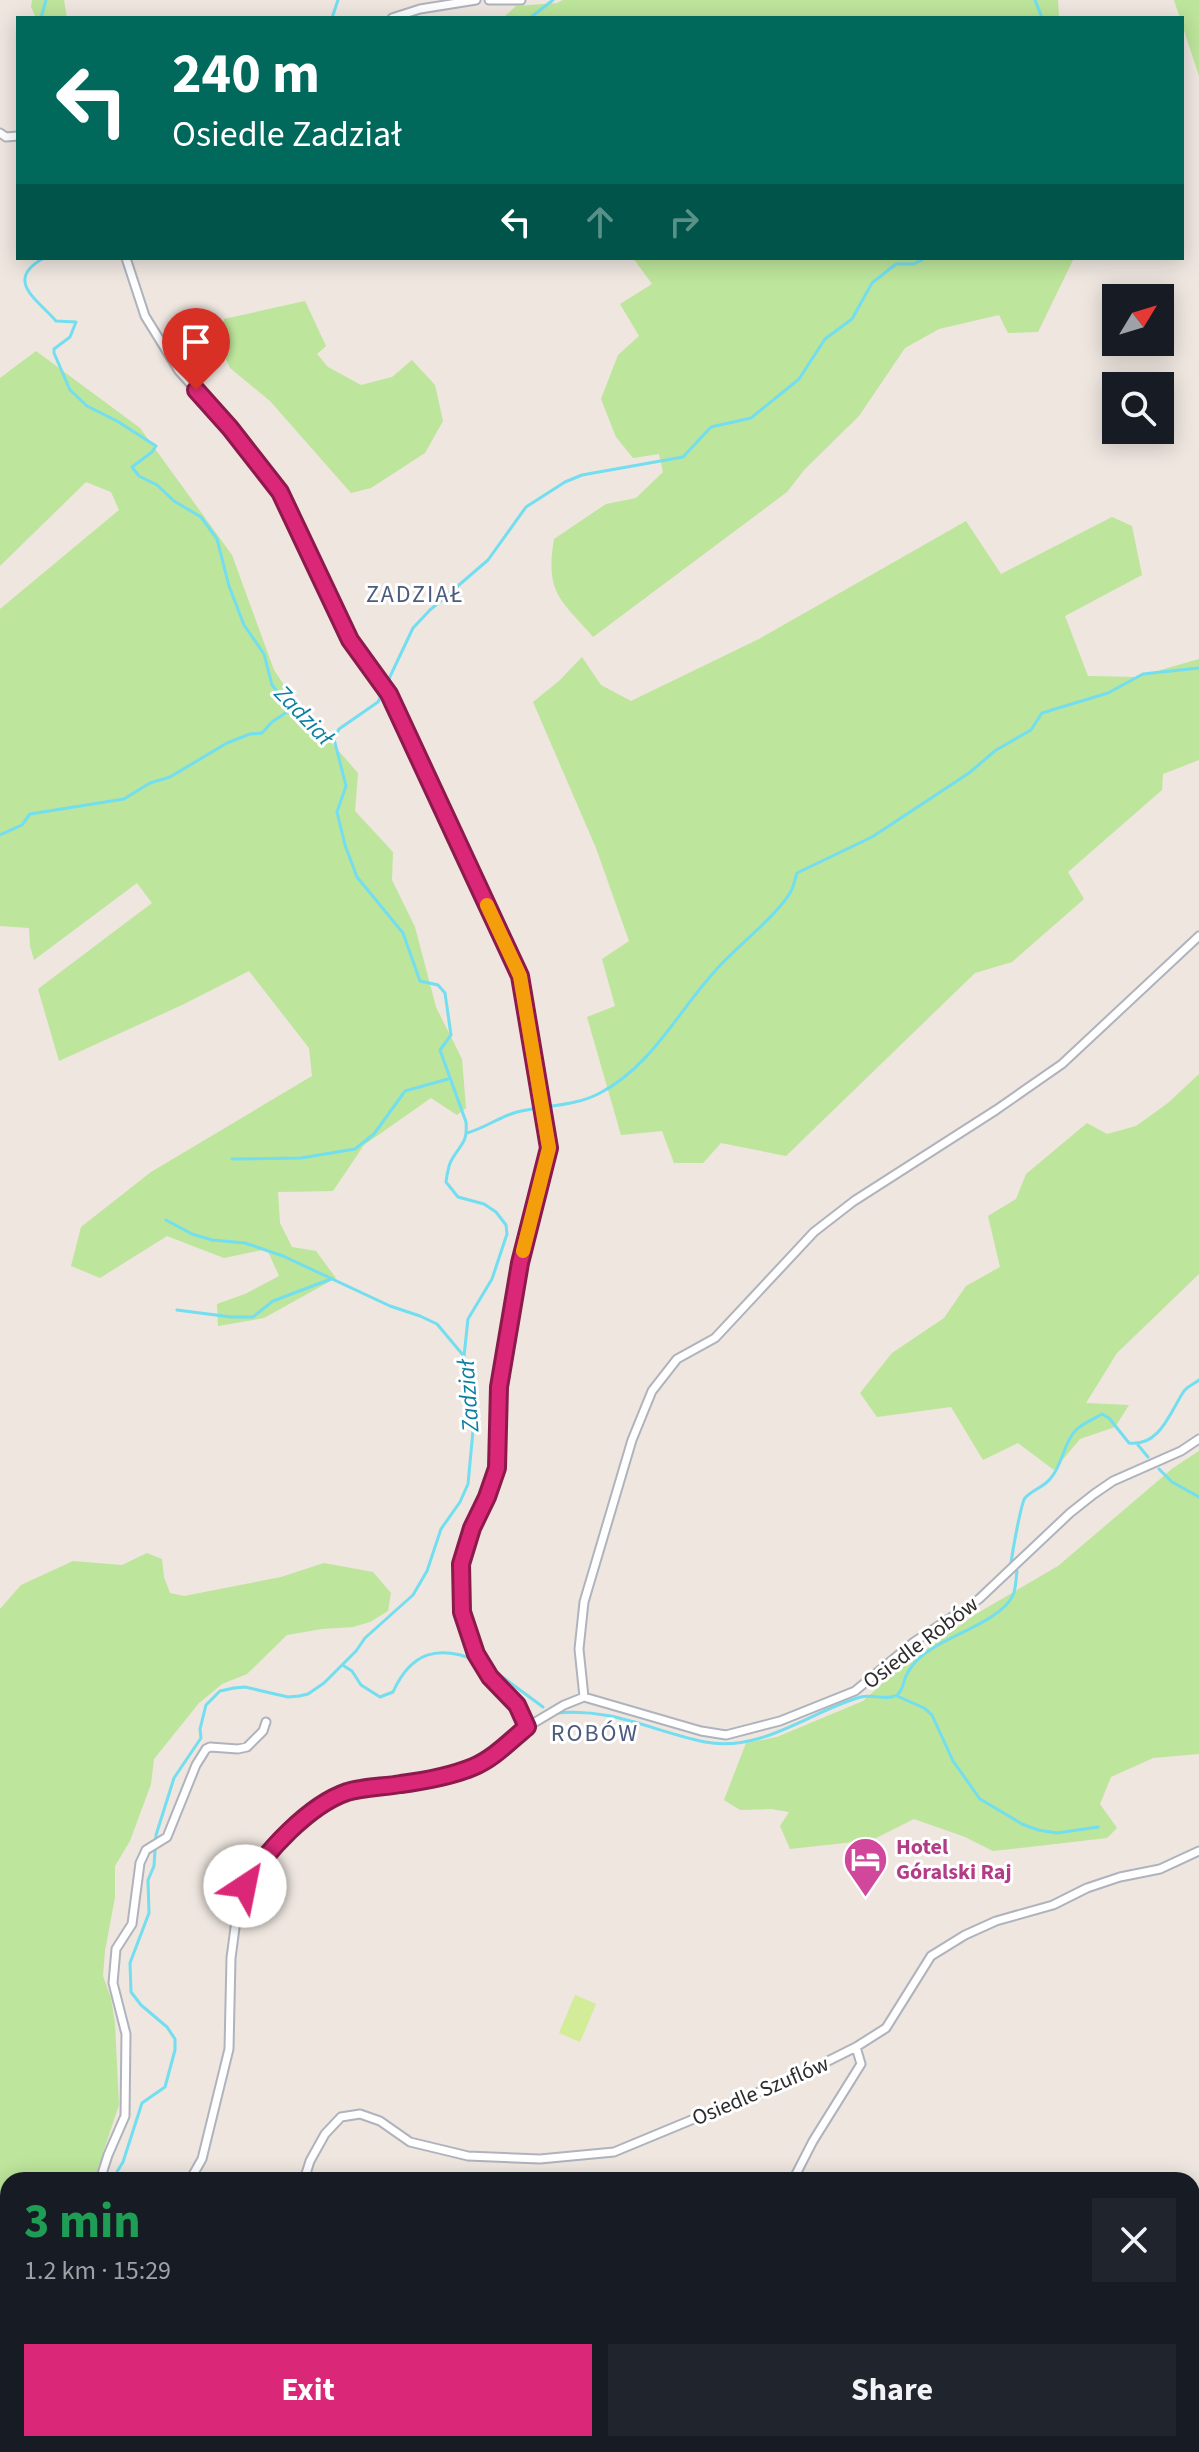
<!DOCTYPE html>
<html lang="en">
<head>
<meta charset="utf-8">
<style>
  :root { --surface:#171b24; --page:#20242c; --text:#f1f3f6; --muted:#9ea1a6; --accent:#db2777 }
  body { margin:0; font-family:"Source Sans 3",sans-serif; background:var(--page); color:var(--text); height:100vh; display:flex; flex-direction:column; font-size:30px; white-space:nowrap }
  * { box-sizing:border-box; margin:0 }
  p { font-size:26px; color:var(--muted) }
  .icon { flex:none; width:44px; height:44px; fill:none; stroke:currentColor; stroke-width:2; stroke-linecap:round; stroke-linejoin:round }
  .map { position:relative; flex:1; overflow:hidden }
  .drawer { position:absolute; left:0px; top:2172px; width:1200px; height:280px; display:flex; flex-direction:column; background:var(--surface); border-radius:24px 24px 0 0; box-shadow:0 4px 20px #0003 }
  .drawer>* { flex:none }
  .banner { position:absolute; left:16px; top:16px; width:1168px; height:244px; border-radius:0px; box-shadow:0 4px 20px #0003; background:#00695c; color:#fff; overflow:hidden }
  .needle { width:52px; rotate:52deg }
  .controls { position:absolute; left:1102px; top:284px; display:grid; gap:16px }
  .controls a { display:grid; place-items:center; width:72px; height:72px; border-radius:0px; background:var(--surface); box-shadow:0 4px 20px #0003; font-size:40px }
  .pin { position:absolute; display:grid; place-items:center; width:68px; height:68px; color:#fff; margin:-82px -34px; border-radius:50% 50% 50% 0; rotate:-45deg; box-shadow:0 0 8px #0007 }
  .pin .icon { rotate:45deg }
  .me { position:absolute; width:88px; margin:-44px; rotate:34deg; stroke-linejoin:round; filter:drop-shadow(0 0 6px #0008) }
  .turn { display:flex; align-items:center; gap:28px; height:168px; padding:0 24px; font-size:36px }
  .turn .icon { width:104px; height:104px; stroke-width:2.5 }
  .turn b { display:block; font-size:56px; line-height:68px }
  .lanes { display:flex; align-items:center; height:76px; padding:0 24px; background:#0003; justify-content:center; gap:40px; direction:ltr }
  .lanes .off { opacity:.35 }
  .round { display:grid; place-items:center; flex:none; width:84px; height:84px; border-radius:0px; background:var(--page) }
  .headline { display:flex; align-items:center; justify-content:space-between; height:136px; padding:0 24px }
  h1 { font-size:48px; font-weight:700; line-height:60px; color:#1e9e55 }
  .cta { display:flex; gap:16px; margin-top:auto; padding:16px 24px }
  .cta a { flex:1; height:92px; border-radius:0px; background:var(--accent); color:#fff; font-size:32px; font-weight:700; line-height:92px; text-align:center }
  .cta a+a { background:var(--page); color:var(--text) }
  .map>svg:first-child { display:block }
  .education { fill:#efe1cf }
  .green { fill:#bde59b }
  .pitch { fill:#d2ec97 }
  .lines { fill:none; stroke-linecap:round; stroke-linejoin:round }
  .stream { stroke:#72def0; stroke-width:3 }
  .minor-casing { stroke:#afb3bd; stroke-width:11 }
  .minor { stroke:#fff; stroke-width:7 }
  .route-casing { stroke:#8e194d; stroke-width:20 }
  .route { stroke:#db2777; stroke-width:14 }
  .slow { stroke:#f59e0b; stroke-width:14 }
  .labels { text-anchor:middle; stroke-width:6; stroke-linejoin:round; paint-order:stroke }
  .street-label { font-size:22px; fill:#2d2d2d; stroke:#fff }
  .hotel-label { font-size:22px; font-weight:bold; fill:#b23c85; stroke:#fff; text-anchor:start }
  .neighbourhood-label { font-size:24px; letter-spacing:2px; fill:#4c5b7e; stroke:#fff }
  .water-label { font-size:24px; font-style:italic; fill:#0c80a1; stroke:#fff }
</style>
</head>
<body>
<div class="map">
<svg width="1199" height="2452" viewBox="0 0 1199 2452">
  <rect width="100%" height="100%" fill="#eee6df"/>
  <path class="education" d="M422 2444H530L529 2452H422Z"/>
  <path class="green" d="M32 0H64L67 18H36L31 7Z
    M563 0H1058L1059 18H503L516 6 557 3Z
    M1174 0H1199V76Z
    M633 258H1074L1038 332 1008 333 999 315 939 329 905 348 859 416 804 470 787 492 593 637C560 599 545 593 554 539L606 504 636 498 663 472 659 454 633 458 616 437 601 399 618 355 639 336 620 304 652 284Z
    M305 301 326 346 317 354 328 367 361 385 392 377 412 360 435 385 443 421 425 453 371 488 351 493 270 401 230 368 220 346 224 319Z
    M36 351 140 428 232 555 274 670 294 700 358 773 355 811 393 852 392 880 415 927 436 1007 462 1059 466 1108 457 1115 431 1098 364 1145 333 1191 278 1192 280 1223 292 1247 316 1251 336 1278 264 1318 218 1326 217 1304 245 1294 279 1276 267 1249 224 1258 167 1236 100 1278 71 1266 81 1227 151 1172 312 1076 309 1048 249 971 182 1005 59 1061 38 989 152 903 137 883 34 960 30 946 29 928 0 926V609L119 510 111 492 86 482 0 566V378Z
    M1112 517 1132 526 1142 575 1065 616 1088 676 1136 677 1199 659V760L1163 774 1162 790 1068 872 1084 899 1012 962 975 973 786 1156 721 1143 703 1163H674L662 1131 621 1135 587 1017 615 1006 602 959 629 941 596 848 533 702 559 681 582 657 601 685 631 701 759 639 966 521 1001 574Z
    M1199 1074V1274L1117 1353 1086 1403 1129 1405 1115 1427 1080 1439 1054 1470 1018 1443 983 1460 951 1407 877 1417 860 1393 892 1353 944 1318 966 1286 1000 1267 988 1216 1016 1199 1026 1174 1087 1123 1107 1134 1136 1126 1168 1103Z
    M1199 1451V1754L1153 1758 1111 1777 1100 1804 1117 1828 1107 1838 993 1851 965 1837 914 1819 872 1840 790 1849 780 1826 789 1812 771 1809 740 1810 724 1800 746 1743 777 1737 863 1701 896 1671 976 1614 1058 1566 1173 1468Z
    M147 1553 162 1559 164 1577 170 1593 184 1596 281 1577 324 1563 373 1572 391 1593 388 1611 370 1622 353 1627 322 1629 287 1635 247 1674 222 1684 199 1703 154 1759 151 1784 130 1841 115 1866V1897L105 1951 103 1976 111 1998 115 2023 119 2105 94 2180H8V2229L0 2227V1609L21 1585 73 1561 122 1565Z"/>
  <path class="pitch" d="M575 1995 596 2004 580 2042 559 2033Z"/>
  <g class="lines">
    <path class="stream" d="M1035 0 1042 18
      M41 18 46 0
      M332 18 338 0
      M530 18 553 0
      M44 258C3 280 38 300 56 321L76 322 70 337 54 349V353L70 390 87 406 117 421 156 446 152 452 132 467 139 476 157 485 174 501 201 517 217 539 229 586 244 625 264 654 272 685 291 709 334 739 346 786 337 812 345 845 357 877 403 933 420 981 438 985 445 993 451 1035 440 1050 466 1122C468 1144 460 1144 451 1161 448 1167 447 1175 446 1182L458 1197 484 1204 496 1212 506 1225 507 1234 492 1279 468 1319 464 1356 474 1420 468 1484 460 1502 441 1529 427 1571 413 1595 365 1638 356 1651 324 1683 308 1694 299 1696 288 1697 245 1687 234 1688 220 1691 206 1705 200 1729 201 1738 174 1778 156 1835 154 1866 148 1880 149 1913 130 1963 131 1992 141 2005 167 2027 175 2039V2050L165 2087 142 2103 123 2162 112 2180
      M334 739 339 729 378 702 413 628 430 610 488 560 526 507 565 482 582 475 683 457 711 427 751 418 799 379 825 339 852 319 872 283 896 264H914L925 258
      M0 835 22 825 30 814 124 799 150 783 170 777 227 743 250 734 262 733 272 722 290 710
      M467 1133C485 1128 499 1117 517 1112 544 1105 574 1107 600 1093 652 1066 678 1011 716 970 734 949 780 913 791 891 794 886 795 879 797 873L872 837 910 812 969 773 996 750 1031 730 1042 713 1108 693 1143 674 1199 668
      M232 1159 301 1158 355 1149 374 1134 405 1091 448 1079
      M166 1220 192 1234 212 1240 245 1243 283 1256 390 1306 420 1316 437 1324 463 1355
      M177 1310 231 1317H253L273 1301 331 1279
      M1138 1445 1148 1457
      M1159 1469 1172 1482 1199 1497
      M1011 1564C1012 1554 1021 1503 1025 1498 1032 1490 1044 1487 1050 1479 1063 1465 1063 1443 1076 1430 1083 1423 1094 1419 1102 1414L1109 1418 1129 1443C1160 1447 1170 1412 1184 1391 1188 1386 1194 1384 1199 1380
      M485 1664 543 1707
      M344 1666 352 1671 361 1685 380 1697 393 1692C411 1652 438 1644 478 1661
      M897 1696 924 1708 932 1715 953 1761 980 1799 1022 1824 1038 1830 1057 1833 1098 1827
      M557 1713C615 1708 651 1731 705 1742 762 1753 810 1711 861 1697 873 1694 887 1701 897 1695 904 1690 903 1680 907 1674 914 1660 925 1653 938 1645 958 1633 1004 1617 1013 1595 1016 1589 1016 1578 1017 1571
      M0 2334 8 2337
      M156 2444 164 2452"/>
    <defs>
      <path id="minor" d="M489 0H521
        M392 18 420 9 476 0
        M0 133 6 137 18 136
        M126 258 145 316 179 371 230 428 280 492 350 640 389 694 520 976 549 1148 520 1263 499 1387 497 1468 487 1497 472 1528 461 1564 462 1612 476 1654 490 1677 517 1705 527 1727
        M584 1697 579 1649 584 1602 632 1440 652 1391 677 1359 715 1338 814 1232 854 1201 996 1110 1062 1064 1199 936
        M100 2180 108 2155 125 2116 126 2034 113 1983 116 1949 132 1924 140 1863 146 1850 167 1837 196 1765 206 1749 210 1747 238 1749 247 1747 263 1731 266 1722
        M190 2180 202 2159 229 2049 231 1958 236 1920 245 1886 260 1861 292 1827 347 1792 416 1782 473 1767 500 1750 527 1727 564 1705 584 1697 701 1731 726 1735 780 1721 855 1691 914 1642 979 1599 1070 1513 1094 1494 1113 1481 1181 1451 1199 1439
        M304 2180 310 2161 325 2134 341 2117 360 2114 380 2121 410 2142 468 2156 540 2159 614 2152 800 2075 856 2047 886 2028 931 1956 965 1935 996 1921 1053 1905 1087 1888 1120 1877 1160 1869 1199 1851
        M793 2180 813 2141 861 2064 856 2047
        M0 2346 8 2349
        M129 2444 132 2452
        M723 2444 757 2452
        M674 2452 675 2444"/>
    </defs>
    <use href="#minor" class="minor-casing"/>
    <use href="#minor" class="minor"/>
  </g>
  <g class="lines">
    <defs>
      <path id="route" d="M196 390 230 428 280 492 350 640 389 694 520 976 549 1148 520 1263 499 1387 497 1468 487 1497 472 1528 461 1564 462 1612 476 1654 490 1677 517 1705 527 1727C510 1741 493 1759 473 1767 451 1776 424 1781 401 1784 384 1787 363 1787 347 1792 309 1805 265 1852 245 1886"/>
    </defs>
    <use href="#route" class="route-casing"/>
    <use href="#route" class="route"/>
    <path class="slow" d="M487 905 520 976 549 1148 523 1251"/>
  </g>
  <defs>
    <symbol id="hotel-pin" viewBox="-11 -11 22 30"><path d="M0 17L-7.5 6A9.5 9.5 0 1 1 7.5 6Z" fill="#d1479c" stroke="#fff"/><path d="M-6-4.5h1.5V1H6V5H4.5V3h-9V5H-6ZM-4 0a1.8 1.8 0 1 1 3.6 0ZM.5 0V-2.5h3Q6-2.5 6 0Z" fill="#fff"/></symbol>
  </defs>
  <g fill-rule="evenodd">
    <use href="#hotel-pin" x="840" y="1834" width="51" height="69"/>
  </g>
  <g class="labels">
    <g class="street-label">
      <text transform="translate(920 1642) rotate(-37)" y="8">Osiedle Robów</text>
      <text transform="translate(760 2090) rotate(-23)" y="8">Osiedle Szuflów</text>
    </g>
    <g class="hotel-label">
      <text x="896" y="1854">Hotel<tspan x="896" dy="25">Góralski Raj</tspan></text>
    </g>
    <g class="neighbourhood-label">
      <text x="415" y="602">ZADZIAŁ</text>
      <text x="595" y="1741">ROBÓW</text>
    </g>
    <g class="water-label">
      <text transform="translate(304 715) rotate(46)" y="8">Zadział</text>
      <text transform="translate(468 1396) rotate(-94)" y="8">Zadział</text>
    </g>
  </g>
</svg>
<div class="controls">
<a><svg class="needle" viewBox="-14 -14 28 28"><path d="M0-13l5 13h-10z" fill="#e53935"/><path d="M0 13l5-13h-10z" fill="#9ea1a6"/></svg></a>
<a><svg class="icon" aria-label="search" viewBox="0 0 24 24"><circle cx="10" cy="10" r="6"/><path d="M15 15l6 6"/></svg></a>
</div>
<div class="pin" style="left:196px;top:390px;background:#d93025"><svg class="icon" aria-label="arrive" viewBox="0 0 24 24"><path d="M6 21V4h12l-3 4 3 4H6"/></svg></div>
<svg class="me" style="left:245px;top:1886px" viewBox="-20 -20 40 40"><circle r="19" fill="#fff"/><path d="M0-13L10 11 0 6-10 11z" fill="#db2777"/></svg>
<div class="banner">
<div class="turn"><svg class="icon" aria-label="left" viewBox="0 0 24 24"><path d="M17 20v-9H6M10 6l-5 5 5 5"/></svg><div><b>240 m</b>Osiedle Zadział</div></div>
<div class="lanes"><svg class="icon" aria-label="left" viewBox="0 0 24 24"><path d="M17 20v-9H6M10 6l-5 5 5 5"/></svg><svg class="icon off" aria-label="ahead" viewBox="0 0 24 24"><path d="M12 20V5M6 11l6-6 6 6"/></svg><svg class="icon off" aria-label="right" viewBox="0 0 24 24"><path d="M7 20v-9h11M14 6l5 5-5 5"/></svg></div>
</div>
<section class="drawer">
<div class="headline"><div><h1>3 min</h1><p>1.2 km · 15:29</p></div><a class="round"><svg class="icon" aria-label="close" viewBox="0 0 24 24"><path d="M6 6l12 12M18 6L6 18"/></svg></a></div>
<div class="cta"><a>Exit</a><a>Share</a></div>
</section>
</div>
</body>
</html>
